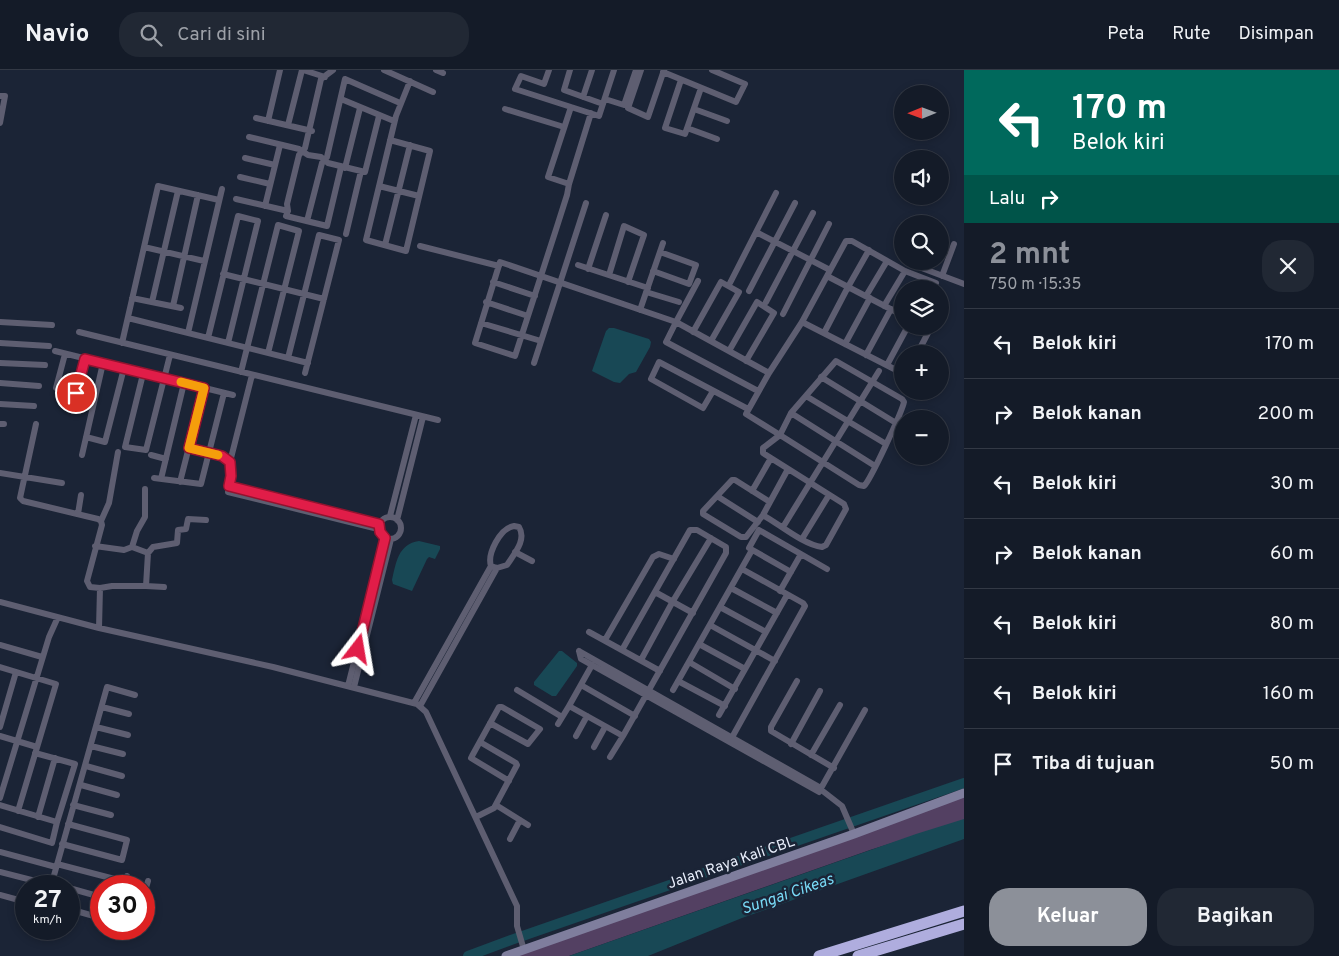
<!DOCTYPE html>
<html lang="id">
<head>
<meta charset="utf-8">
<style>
  :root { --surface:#141b28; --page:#212834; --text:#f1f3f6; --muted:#9da1a8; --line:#333945; --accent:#8c9099 }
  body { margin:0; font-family:Overpass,sans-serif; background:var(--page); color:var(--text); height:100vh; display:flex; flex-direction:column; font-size:19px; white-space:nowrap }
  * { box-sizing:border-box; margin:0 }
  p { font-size:16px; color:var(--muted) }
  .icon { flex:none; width:28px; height:28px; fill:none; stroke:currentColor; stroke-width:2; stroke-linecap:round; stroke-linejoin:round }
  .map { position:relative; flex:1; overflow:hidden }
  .details { display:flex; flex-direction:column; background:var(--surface); width:375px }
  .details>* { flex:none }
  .banner { background:#00695c; color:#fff; overflow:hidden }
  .needle { width:32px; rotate:269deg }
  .buttons { position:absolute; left:894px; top:15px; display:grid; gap:10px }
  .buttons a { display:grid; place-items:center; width:55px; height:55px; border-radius:50%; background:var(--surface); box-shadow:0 2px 8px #0003,0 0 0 1px var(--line); font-size:25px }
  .speed { position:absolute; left:15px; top:805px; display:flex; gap:10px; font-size:25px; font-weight:700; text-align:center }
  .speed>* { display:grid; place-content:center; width:65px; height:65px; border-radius:50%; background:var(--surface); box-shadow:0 2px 8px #0003,0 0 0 1px var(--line); line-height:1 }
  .speed small { font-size:12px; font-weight:400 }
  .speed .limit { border:8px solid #d22; background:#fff; color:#111 }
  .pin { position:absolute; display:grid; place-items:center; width:42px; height:42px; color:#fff; margin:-21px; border:2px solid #fff; border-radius:50%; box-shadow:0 1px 5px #0007 }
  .me { position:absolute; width:55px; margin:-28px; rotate:14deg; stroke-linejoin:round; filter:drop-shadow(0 0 4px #0008) }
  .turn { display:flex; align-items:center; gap:18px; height:105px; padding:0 25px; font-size:22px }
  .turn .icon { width:65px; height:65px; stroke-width:2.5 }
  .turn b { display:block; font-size:35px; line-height:42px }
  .then { display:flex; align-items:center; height:48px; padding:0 25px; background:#0003; gap:10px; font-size:19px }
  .round { display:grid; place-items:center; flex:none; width:52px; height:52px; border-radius:20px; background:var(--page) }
  .overview { display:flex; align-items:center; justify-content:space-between; height:85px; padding:0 25px }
  h1 { font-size:30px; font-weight:700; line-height:38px; color:var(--accent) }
  .cta { display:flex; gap:10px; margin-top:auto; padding:10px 25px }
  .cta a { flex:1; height:58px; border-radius:20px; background:var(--accent); color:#fff; font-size:20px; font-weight:700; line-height:58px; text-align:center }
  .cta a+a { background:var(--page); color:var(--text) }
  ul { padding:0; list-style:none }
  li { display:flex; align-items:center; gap:15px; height:70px; padding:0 25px; border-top:1px solid var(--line) }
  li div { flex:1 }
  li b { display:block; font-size:19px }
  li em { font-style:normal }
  header { display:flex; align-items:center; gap:30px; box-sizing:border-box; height:70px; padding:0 25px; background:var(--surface); border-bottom:1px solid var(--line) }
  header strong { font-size:24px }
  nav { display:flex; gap:28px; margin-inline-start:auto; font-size:18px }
  .search { width:350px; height:45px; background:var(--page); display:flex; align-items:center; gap:12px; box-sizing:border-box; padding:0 18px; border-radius:20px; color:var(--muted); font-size:19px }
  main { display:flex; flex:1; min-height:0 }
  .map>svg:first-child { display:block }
  .green { fill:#534062 }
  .water { fill:#184855 }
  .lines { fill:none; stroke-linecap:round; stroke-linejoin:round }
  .river { stroke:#184855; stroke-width:10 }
  .street { stroke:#5e5e71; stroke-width:6 }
  .secondary { stroke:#7f7e9d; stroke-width:9 }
  .highway { stroke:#afadde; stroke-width:11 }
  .route-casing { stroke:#92132f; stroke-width:12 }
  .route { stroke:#e11d48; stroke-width:9 }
  .slow { stroke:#f59e0b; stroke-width:9 }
  .labels { text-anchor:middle; stroke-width:5; stroke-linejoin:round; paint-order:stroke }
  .street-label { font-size:15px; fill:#eaf0fd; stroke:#1b2436 }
  .water-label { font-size:16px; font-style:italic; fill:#78daf6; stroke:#1b2436 }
</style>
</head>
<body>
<header>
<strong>Navio</strong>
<div class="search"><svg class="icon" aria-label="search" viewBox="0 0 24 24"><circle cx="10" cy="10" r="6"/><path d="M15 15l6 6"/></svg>Cari di sini</div>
<nav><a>Peta</a><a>Rute</a><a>Disimpan</a></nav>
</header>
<main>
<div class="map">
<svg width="964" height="886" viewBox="0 0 964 886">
  <rect width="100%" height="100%" fill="#1b2436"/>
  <path class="green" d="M964 723V750L870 780 569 886H506Z"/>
  <path class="water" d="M609 258H614L649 269 651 272 650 277 636 302 629 304 620 313 614 312 592 301 606 261Z
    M419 471 440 476V479L435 489 429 487 427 489 412 521 393 514 392 510C396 493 398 474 419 471Z
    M559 581H562L577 593V596L556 626H552L534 615V612Z
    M964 749V769L742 848 648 886H569L916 764Z"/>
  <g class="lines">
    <path class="river" d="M468 886 511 870 964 713"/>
    <path class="street" d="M303 0 325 7
      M333 0 321 9 305 78 299 85 287 134 288 141 286 146 327 156 341 97
      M384 0 433 22
      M436 0 443 3
      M549 0 544 14 521 6 515 19 599 46 614 0
      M570 0 564 20 603 34
      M641 0 628 38 648 47 664 0
      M663 2 736 32 745 14 712 0
      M681 10 665 58 685 64 701 18
      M0 26H5L0 53
      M583 27 592 0
      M341 29 394 51
      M605 29 624 35 636 0
      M505 39 564 57
      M694 39 727 51
      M591 43 569 114 567 125C550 179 532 233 515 286L475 273 500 192 673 251
      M256 48 312 61
      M268 51 280 0
      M288 55 302 0
      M687 58 717 69
      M249 67 299 79 308 85 321 87 328 93 365 102 379 46
      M390 70 430 81 406 181 366 170C376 129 386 88 396 46L410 11
      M245 88 275 95
      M345 98 360 38
      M240 107 270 114
      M569 114 548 107 571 37
      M379 116 419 126
      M236 129 288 141
      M265 136 280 75
      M307 151 322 93 327 87 345 9 400 33
      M756 162 830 200
      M346 164 361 101
      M385 175 410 75
      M420 176 499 196
      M144 177 204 191
      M578 195 648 218
      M919 197 964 214
      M588 199 606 145
      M653 201 689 214 696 195 660 182
      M223 204 324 229
      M609 205 624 156 644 165 628 212
      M827 206 902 245
      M942 206 954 174
      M493 212 535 226
      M730 213 776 123
      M920 219 925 209
      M749 221 795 133
      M646 222 679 232
      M866 226 887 191
      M132 228 181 238
      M152 232 178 121
      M486 232 528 246
      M766 232 813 143
      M173 236 198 125
      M884 236 905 201
      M640 240 663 173
      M783 244 829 154
      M128 248 308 293
      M0 252 52 255
      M676 252 698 211
      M802 252 902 303
      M481 253 541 271
      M79 262 438 350
      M693 262 721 212 739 222 711 271
      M188 263 222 119
      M824 263 848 217 869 180
      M208 268 238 146 258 151 228 273
      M0 273 49 276
      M122 273 158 116 219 130
      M845 274 870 228
      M55 281 233 325
      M729 281 757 232 774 243 746 291
      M917 284 929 261 923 256
      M866 285 891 239
      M288 288 319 165 339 170 305 303
      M836 291 902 329 904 332C902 342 870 411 864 416L859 415 780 365 791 343Z
      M0 293 45 295
      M534 293 586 133
      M887 295 908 256
      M241 302 278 155 299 161 268 283
      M143 304 125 377 146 380 170 285
      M821 307 896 353
      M0 313 39 316
      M56 318 65 284
      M713 321 703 338 651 309 659 292 748 339
      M758 321 666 272 676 252 769 303
      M76 323 85 289
      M806 326 886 374
      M0 334 34 336
      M791 343 875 396
      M0 354H4
      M36 354 20 428 23 431 98 449 101 451 102 455 87 511 90 517 100 518 99 558
      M86 367 105 372 124 298
      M189 378 222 386 230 392 231 406 228 422 378 459
      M82 385 103 293
      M151 385 166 389
      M230 392 252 305
      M0 403 62 413
      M154 408 201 414 224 323
      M161 409 184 313
      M732 410H735L770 432 763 445 746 467H741L703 444V441Z
      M180 412 204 318
      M229 416 379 454
      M752 421 771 388
      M717 426 758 452
      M770 432 788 399
      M78 444 81 425
      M763 445C779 454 804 475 822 477L826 475 846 439 844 434 763 383V378L780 365 746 344 769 303 802 252 846 171H852L905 201 936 213
      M390 446 416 345
      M379 458a11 11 0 1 1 22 0a11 11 0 1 1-22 0Z
      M397 450 423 347
      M101 451 109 433 118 382
      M514 456 519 457C527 470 514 484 507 495L497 498 491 496C487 484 500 458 514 456Z
      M783 457 879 301
      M802 469 829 425
      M95 476 124 480 132 477 148 483 153 477 177 473 178 460 186 459 188 449 206 450
      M132 477 137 461 145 447V419
      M515 482 532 491
      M791 502 749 478 759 460 827 499
      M146 516 164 517
      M100 518 112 516H146L148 483
      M731 518 777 543
      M780 521 801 484
      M655 522 693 543
      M0 532 99 558 273 597 417 634 426 642 517 836V856L524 880
      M720 537 766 562
      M710 555 775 591
      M589 562 660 601
      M605 570 653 487 659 484 674 489
      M699 574 745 599
      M0 575 42 587
      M579 581 581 589 819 722
      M579 581 821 718
      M641 590 673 531 711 468
      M689 592 735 619
      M592 595 569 636 623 666 726 483V477L697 460H690L622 580
      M0 597 56 614 18 741
      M678 611 725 636
      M797 611 771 657V661L834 698
      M581 615 635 646
      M348 616 385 468
      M354 617 391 469
      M517 620 562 647
      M673 620 752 480
      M414 633 491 496
      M420 636 497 498
      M102 637 129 644
      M719 645 787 525
      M490 653 528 674 540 659 502 637H499L472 686 471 688 509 711
      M558 654 569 636
      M0 657 16 602
      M96 657 128 665
      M0 666 37 677
      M576 666 587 646
      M730 671 805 536 803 533 742 499
      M791 674 820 621
      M91 676 123 684
      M594 677 605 657
      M35 683 75 694 57 752
      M811 685 840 635
      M610 687 623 666
      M86 696 122 706
      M81 715 117 725
      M820 720 865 640
      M824 722 842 736 854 764
      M0 728 49 567 58 547
      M0 735 57 752 52 773 0 757
      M73 735 111 745
      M496 735 528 755
      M38 747 55 688
      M476 747 494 738 517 695 516 693 480 672
      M510 769 520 750
      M62 774 122 790 127 770 68 754
      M0 782 56 797
      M57 794 126 812
      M0 802 51 815
      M52 813 64 816
      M51 816 107 617 135 625
      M125 816 127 806
      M69 818 101 827
      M0 825 26 832
      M144 825 148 811
      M69 839 101 848"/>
    <path class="secondary" d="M506 886 854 764 964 723"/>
    <path class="highway" d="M819 886 964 841
      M858 886 964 854"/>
  </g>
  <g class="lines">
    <defs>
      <path id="route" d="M76 323 85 289 204 318 189 378 222 386 230 392 231 406 229 416 379 454 380 462 385 468 358 579"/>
    </defs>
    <use href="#route" class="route-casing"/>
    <use href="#route" class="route"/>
    <path class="slow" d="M181 312 204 318 189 378 218 385"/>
  </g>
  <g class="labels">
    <g class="street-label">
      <text transform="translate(731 792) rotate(-19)" y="5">Jalan Raya Kali CBL</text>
    </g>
    <g class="water-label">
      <text transform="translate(787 823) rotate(-19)" y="6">Sungai Cikeas</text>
    </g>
  </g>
</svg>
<div class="buttons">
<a><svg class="needle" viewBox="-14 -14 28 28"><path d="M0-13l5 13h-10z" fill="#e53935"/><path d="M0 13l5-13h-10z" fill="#9da1a8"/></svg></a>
<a><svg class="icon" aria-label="sound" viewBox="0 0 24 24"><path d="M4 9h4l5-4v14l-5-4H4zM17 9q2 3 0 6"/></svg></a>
<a><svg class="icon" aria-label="search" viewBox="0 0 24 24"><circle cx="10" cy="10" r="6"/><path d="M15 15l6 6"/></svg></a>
<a><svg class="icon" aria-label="layers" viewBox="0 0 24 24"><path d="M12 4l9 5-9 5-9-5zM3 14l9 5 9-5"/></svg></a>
<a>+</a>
<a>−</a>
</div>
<div class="speed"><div>27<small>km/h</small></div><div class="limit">30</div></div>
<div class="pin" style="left:76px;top:323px;background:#d93025"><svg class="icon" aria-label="arrive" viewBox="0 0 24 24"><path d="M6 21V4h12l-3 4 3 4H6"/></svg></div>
<svg class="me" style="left:358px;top:579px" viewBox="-20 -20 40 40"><path d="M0-17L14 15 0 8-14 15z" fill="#e11d48" stroke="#fff" stroke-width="4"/></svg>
</div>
<section class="details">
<div class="banner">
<div class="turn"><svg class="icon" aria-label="left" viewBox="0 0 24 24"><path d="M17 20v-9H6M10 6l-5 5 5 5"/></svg><div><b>170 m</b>Belok kiri</div></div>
<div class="then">Lalu<svg class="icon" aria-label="right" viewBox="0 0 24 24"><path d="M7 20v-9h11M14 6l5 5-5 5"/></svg></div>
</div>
<div class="overview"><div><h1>2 mnt</h1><p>750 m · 15:35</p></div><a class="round"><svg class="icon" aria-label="close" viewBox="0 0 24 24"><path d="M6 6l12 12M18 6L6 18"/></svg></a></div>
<ul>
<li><svg class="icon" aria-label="left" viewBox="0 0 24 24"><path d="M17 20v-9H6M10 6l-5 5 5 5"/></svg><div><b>Belok kiri</b></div><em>170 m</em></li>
<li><svg class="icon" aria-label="right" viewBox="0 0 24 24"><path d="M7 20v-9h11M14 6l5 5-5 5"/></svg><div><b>Belok kanan</b></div><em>200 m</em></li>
<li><svg class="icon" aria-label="left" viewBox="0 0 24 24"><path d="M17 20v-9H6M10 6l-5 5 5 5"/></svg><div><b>Belok kiri</b></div><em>30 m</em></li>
<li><svg class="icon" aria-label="right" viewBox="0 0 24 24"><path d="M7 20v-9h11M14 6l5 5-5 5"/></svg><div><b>Belok kanan</b></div><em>60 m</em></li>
<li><svg class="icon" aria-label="left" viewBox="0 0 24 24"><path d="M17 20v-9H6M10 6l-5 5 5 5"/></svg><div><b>Belok kiri</b></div><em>80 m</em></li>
<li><svg class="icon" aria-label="left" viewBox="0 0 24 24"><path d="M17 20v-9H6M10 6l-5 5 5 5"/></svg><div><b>Belok kiri</b></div><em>160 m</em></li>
<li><svg class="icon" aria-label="arrive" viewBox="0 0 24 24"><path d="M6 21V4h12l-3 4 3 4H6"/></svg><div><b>Tiba di tujuan</b></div><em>50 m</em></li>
</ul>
<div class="cta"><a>Keluar</a><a>Bagikan</a></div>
</section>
</main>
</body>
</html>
